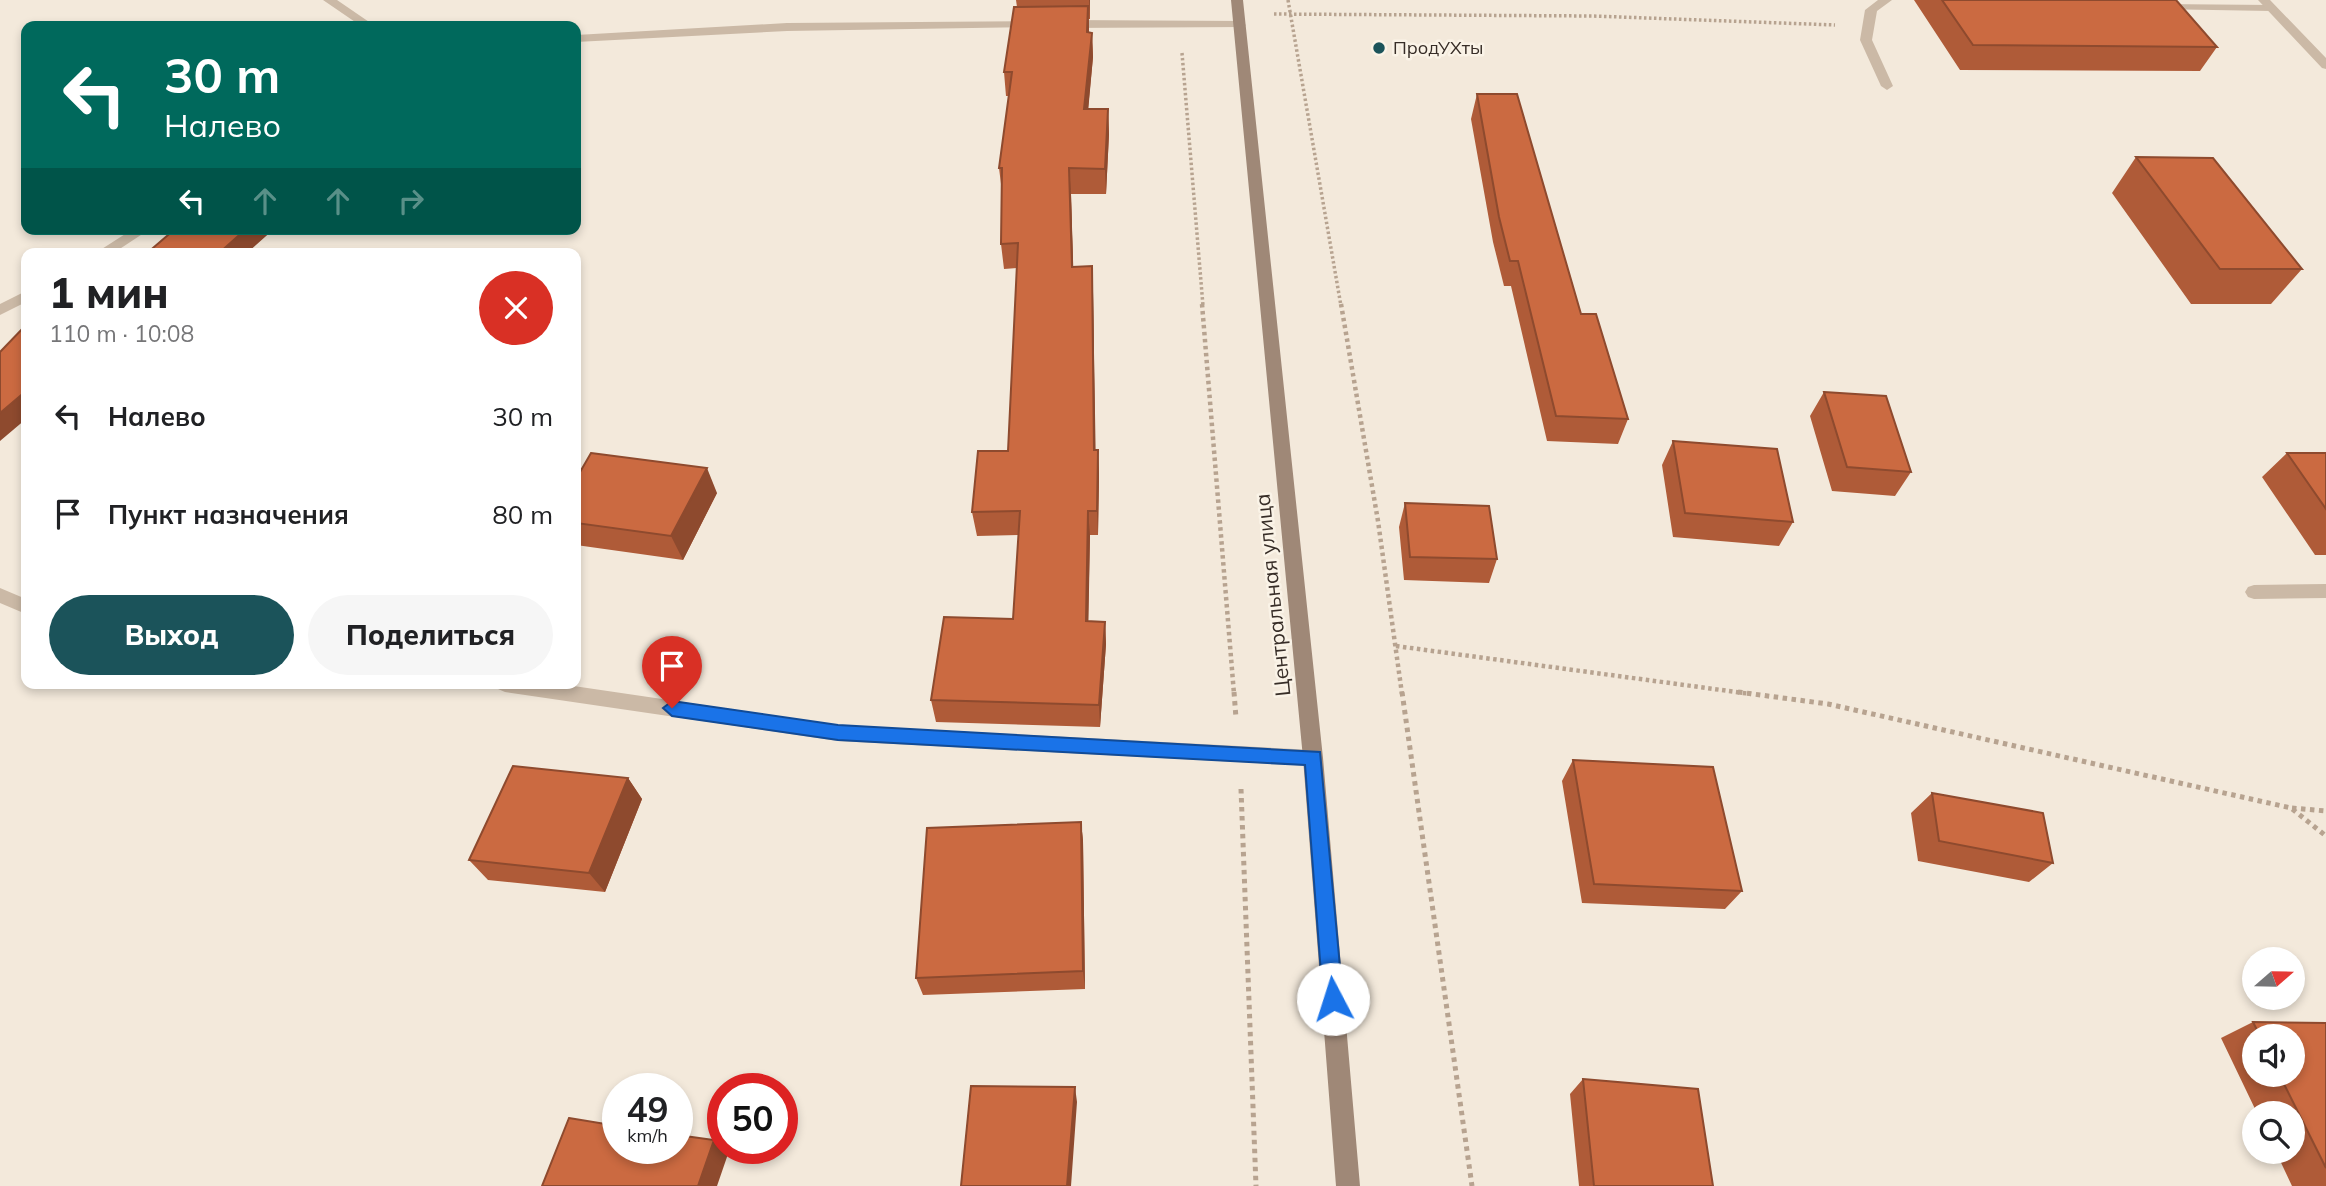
<!DOCTYPE html>
<html lang="ru">
<head>
<meta charset="utf-8">
<style>
  :root { --surface:#fff; --page:#f6f6f6; --text:#202124; --muted:#757577; --accent:#1b535a }
  body { margin:0; font-family:Mulish,sans-serif; background:var(--page); color:var(--text); height:100vh; display:flex; flex-direction:column; font-size:26px; white-space:nowrap }
  * { box-sizing:border-box; margin:0 }
  p { font-size:23px; color:var(--muted) }
  .icon { flex:none; width:38px; height:38px; fill:none; stroke:currentColor; stroke-width:2; stroke-linecap:round; stroke-linejoin:round }
  .map { position:relative; flex:1; overflow:hidden }
  .details { position:absolute; left:21px; top:248px; width:560px; height:441px; display:flex; flex-direction:column; background:var(--surface); border-radius:14px; box-shadow:0 4px 10px #0003 }
  .details>* { flex:none }
  .banner { position:absolute; left:21px; top:21px; width:560px; height:214px; border-radius:14px; box-shadow:0 4px 10px #0003; background:#00695c; color:#fff; overflow:hidden }
  .needle { width:46px; rotate:70deg }
  .buttons { position:absolute; left:2242px; top:947px; display:grid; gap:14px }
  .buttons a { display:grid; place-items:center; width:63px; height:63px; border-radius:50%; background:var(--surface); box-shadow:0 4px 10px #0003; font-size:35px }
  .speed { position:absolute; left:602px; top:1073px; display:flex; gap:14px; font-size:35px; font-weight:700; text-align:center }
  .speed>* { display:grid; place-content:center; width:91px; height:91px; border-radius:50%; background:var(--surface); box-shadow:0 4px 10px #0003; line-height:1 }
  .speed small { font-size:18px; font-weight:400 }
  .speed .limit { border:10px solid #d22; background:#fff; color:#111 }
  .pin { position:absolute; display:grid; place-items:center; width:60px; height:60px; color:#fff; margin:-72px -30px; border-radius:50% 50% 50% 0; rotate:-45deg; box-shadow:0 0 7px #0007 }
  .pin .icon { rotate:45deg }
  .me { position:absolute; width:77px; margin:-38px; rotate:355deg; stroke-linejoin:round; filter:drop-shadow(0 0 5px #0008) }
  .turn { display:flex; align-items:center; gap:24px; height:147px; padding:0 28px; font-size:32px }
  .turn .icon { width:91px; height:91px; stroke-width:2.5 }
  .turn b { display:block; font-size:49px; line-height:60px }
  .lanes { display:flex; align-items:center; height:66px; padding:0 28px; background:#0003; justify-content:center; gap:35px; direction:ltr }
  .lanes .off { opacity:.35 }
  .round { display:grid; place-items:center; flex:none; width:74px; height:74px; border-radius:37px; background:var(--page) }
  .summary { display:flex; align-items:center; justify-content:space-between; height:119px; padding:0 28px }
  h1 { font-size:42px; font-weight:800; line-height:52px }
  .action { display:flex; gap:14px; margin-top:auto; padding:14px 28px }
  .action a { flex:1; height:80px; border-radius:42px; background:var(--accent); color:#fff; font-size:28px; font-weight:800; line-height:80px; text-align:center }
  .action a+a { background:var(--page); color:var(--text) }
  ul { padding:0; list-style:none }
  li { display:flex; align-items:center; gap:21px; height:98px; padding:0 28px }
  li div { flex:1 }
  li b { display:block; font-size:26px }
  li em { font-style:normal }
  .map>svg:first-child { display:block }
  .lines { fill:none; stroke-linecap:round; stroke-linejoin:round }
  .path-far2 { stroke:#b7a390; stroke-width:3.5; stroke-dasharray:2.5 2.5; stroke-linecap:butt }
  .path-far1 { stroke:#b7a390; stroke-width:4.5; stroke-dasharray:3.5 3.5; stroke-linecap:butt }
  .path { stroke:#b7a390; stroke-width:5; stroke-dasharray:4.5 4.5; stroke-linecap:butt }
  .lane { fill:#cbb9a6; fill-rule:evenodd }
  .street { fill:#cbb9a6; fill-rule:evenodd }
  .secondary { fill:#9f8877; fill-rule:evenodd }
  .wall { fill:#af5b38; fill-rule:evenodd }
  .shaded-wall { fill:#8e4a2e }
  .building { fill:#cb6a41; stroke:#8e4a2e; stroke-width:2 }
  .route { fill:#1a73e8; stroke:#114b97; stroke-width:2 }
  .poi-dot { fill:#1b535a; stroke:#faf3e7; stroke-width:2.5 }
  .labels { text-anchor:middle; stroke-width:5; stroke-linejoin:round; paint-order:stroke }
  .far-poi-label { font-size:18px; fill:#372d27; stroke:#faf3e7; text-anchor:start }
  .street-label { font-size:21px; fill:#372d27; stroke:#faf3e7 }
</style>
</head>
<body>
<div class="map">
<svg width="2326" height="1186" viewBox="0 0 2326 1186">
  <rect width="100%" height="100%" fill="#f3e9db"/>
  <g class="lines">
    <path class="path-far2" d="M1288 0 1341 306
      M1274 14 1593 16 1835 25
      M1182 53 1203 306"/>
    <path class="path-far1" d="M1202 304 1234 694
      M1341 304 1378 521 1402 694
      M1396 646 1751 694"/>
    <path class="path" d="M1234 692 1236 718
      M1402 692 1472 1186
      M1738 692 1828 704 2291 808 2326 836
      M1241 789 1256 1186
      M2292 808 2326 811"/>
    <path class="lane" d="M1878 0H1892L1877 11 1872 40 1893 86 1887 90 1881 86 1860 40 1865 10Z
      M2159 4 2271 5 2277 8 2271 11 2155 9 2153 7Z
      M2326 584V598L2254 599 2248 597 2245 592 2248 587 2254 585Z
      M0 588 26 599V614L0 603Z
      M496 684H560L838 725 1313 750 1320 752 1323 758 1320 764 1313 766 838 741 505 692 498 689Z"/>
    <path class="street" d="M323 0H337L375 26H361Z
      M2258 0H2270L2326 58V69L2322 68Z
      M1034 21 1040 25 1038 27 787 31 576 42V35L787 23Z
      M1240 21 1246 25 1244 27 1065 28 1059 24 1065 20Z
      M133 229H150L112 254H94Z
      M26 291V302L0 315V304Z"/>
    <path class="secondary" d="M1231 0H1243L1323 758 1360 1186H1336L1303 758Z"/>
  </g>
  <path class="wall" d="M1016 0H1090V19H1089V32L1092 33 1093 57 1088 109H1108L1109 134 1106 194H1071L1073 267 1092 266 1093 292 1095 450H1098L1099 474 1098 535H1090L1088 621 1105 622 1106 644 1100 727 936 722 931 700 1013 619 1019 535 977 536 972 512 1008 451 1017 268 1004 269 1001 244 1002 192 999 168 1009 96H1006L1004 72 1017 7Z
    M1914 0H2176L2217 47 2200 71 1960 70Z
    M1477 94 1581 314 1628 419 1618 444 1547 441 1511 286H1504L1493 242 1471 119Z
    M2136 157 2302 269 2271 304H2191L2112 193Z
    M1824 392 1911 472 1895 496 1832 491 1810 416Z
    M1673 441 1793 522 1779 546 1673 537 1662 465Z
    M2287 453H2326V555H2315L2262 477Z
    M576 479 717 493 683 560 576 545Z
    M1405 503 1497 559 1489 583 1404 580 1399 527Z
    M1573 760 1742 891 1725 909 1582 903 1562 781Z
    M628 778 642 799 605 892 488 880 469 860Z
    M1932 793 2053 863 2029 882 1918 861 1911 813Z
    M1081 822 1083 841 1085 989 923 995 916 978Z
    M2253 1022 2326 1023V1186H2292L2276 1152H2292V1113H2257L2221 1038ZM2254 1036H2292V1074H2254Z
    M1583 1079 1713 1186H1579L1570 1094Z"/>
  <path class="shaded-wall" d="M1089 0H1090V19Z
    M1088 6 1089 31 1088 57 1087 32Z
    M1092 33 1093 57 1086 134 1084 109Z
    M1108 109 1109 134 1106 194 1105 169Z
    M1069 168 1071 194 1074 292 1072 267Z
    M246 229H274L246 254H218Z
    M1092 266 1093 292 1096 474 1094 450Z
    M26 391V419L0 441V413Z
    M1098 450 1099 474 1098 535 1097 511Z
    M707 468 717 493 683 560 671 536Z
    M1088 511 1090 535 1088 644 1086 621Z
    M1105 622 1106 644 1100 727 1099 705Z
    M628 778 642 799 605 892 589 873Z
    M1081 822 1083 841 1085 989 1083 971Z
    M1075 1087 1077 1102 1071 1186H1067Z
    M714 1140 728 1154 717 1186H698Z"/>
  <path class="building" d="M1942 0H2176L2217 47 1973 45Z
    M1088 6 1087 32 1092 33 1084 109H1108L1105 169 1069 168 1072 267 1092 266 1094 450H1098L1097 511H1088L1086 621 1105 622 1099 705 931 700 944 617 1013 619 1020 511 972 512 978 451H1008L1018 243 1001 244 1002 168H999L1012 72H1004L1014 7Z
    M1477 94H1517L1581 314H1596L1628 419 1556 416 1518 261H1510L1499 217Z
    M2136 157 2213 158 2302 269H2220Z
    M175 229H246L218 254H204L194 252 192 254H146Z
    M26 325V391L0 413V352Z
    M1824 392 1886 396 1911 472 1847 467Z
    M1673 441 1777 449 1793 522 1685 513Z
    M591 453 707 468 671 536 576 523V479Z
    M2287 453H2326V509Z
    M1405 503 1489 506 1497 559 1410 557Z
    M1573 760 1713 767 1742 891 1594 884Z
    M513 766 628 778 589 873 469 860Z
    M1932 793 2043 813 2053 863 1939 841Z
    M1081 822 1083 971 916 978 927 828Z
    M2253 1022 2326 1023V1168L2279 1074H2292V1036H2260Z
    M1583 1079 1698 1089 1713 1186H1594Z
    M971 1086 1075 1087 1067 1186H961Z
    M569 1118 618 1126V1148H677V1135L714 1140 698 1186H542Z"/>
  <path class="route" d="M672 701 838 725 1320 752 1343 999 1340 1006 1333 1008 1326 1006 1323 999 1305 765 838 740 672 716 663 708Z"/>
  <circle class="poi-dot" cx="1379" cy="48" r="7"/>
  <g class="labels">
    <g class="far-poi-label">
      <text x="1393" y="54">ПродУХты</text>
    </g>
    <g class="street-label">
      <text transform="translate(1273 595) rotate(-96)" y="7">Центральная улица</text>
    </g>
  </g>
</svg>
<div class="buttons">
<a><svg class="needle" viewBox="-14 -14 28 28"><path d="M0-13l5 13h-10z" fill="#e53935"/><path d="M0 13l5-13h-10z" fill="#757577"/></svg></a>
<a><svg class="icon" aria-label="sound" viewBox="0 0 24 24"><path d="M4 9h4l5-4v14l-5-4H4zM17 9q2 3 0 6"/></svg></a>
<a><svg class="icon" aria-label="search" viewBox="0 0 24 24"><circle cx="10" cy="10" r="6"/><path d="M15 15l6 6"/></svg></a>
</div>
<div class="speed"><div>49<small>km/h</small></div><div class="limit">50</div></div>
<div class="pin" style="left:672px;top:708px;background:#d93025"><svg class="icon" aria-label="arrive" viewBox="0 0 24 24"><path d="M6 21V4h12l-3 4 3 4H6"/></svg></div>
<svg class="me" style="left:1333px;top:999px" viewBox="-20 -20 40 40"><circle r="19" fill="#fff"/><path d="M0-13L10 11 0 6-10 11z" fill="#1a73e8"/></svg>
<div class="banner">
<div class="turn"><svg class="icon" aria-label="left" viewBox="0 0 24 24"><path d="M17 20v-9H6M10 6l-5 5 5 5"/></svg><div><b>30 m</b>Налево</div></div>
<div class="lanes"><svg class="icon" aria-label="left" viewBox="0 0 24 24"><path d="M17 20v-9H6M10 6l-5 5 5 5"/></svg><svg class="icon off" aria-label="ahead" viewBox="0 0 24 24"><path d="M12 20V5M6 11l6-6 6 6"/></svg><svg class="icon off" aria-label="ahead" viewBox="0 0 24 24"><path d="M12 20V5M6 11l6-6 6 6"/></svg><svg class="icon off" aria-label="right" viewBox="0 0 24 24"><path d="M7 20v-9h11M14 6l5 5-5 5"/></svg></div>
</div>
<section class="details">
<div class="summary"><div><h1>1 мин</h1><p>110 m · 10:08</p></div><a class="round" style="background:#d93025;color:#fff"><svg class="icon" aria-label="close" viewBox="0 0 24 24"><path d="M6 6l12 12M18 6L6 18"/></svg></a></div>
<ul>
<li><svg class="icon" aria-label="left" viewBox="0 0 24 24"><path d="M17 20v-9H6M10 6l-5 5 5 5"/></svg><div><b>Налево</b></div><em>30 m</em></li>
<li><svg class="icon" aria-label="arrive" viewBox="0 0 24 24"><path d="M6 21V4h12l-3 4 3 4H6"/></svg><div><b>Пункт назначения</b></div><em>80 m</em></li>
</ul>
<div class="action"><a>Выход</a><a>Поделиться</a></div>
</section>
</div>
</body>
</html>
